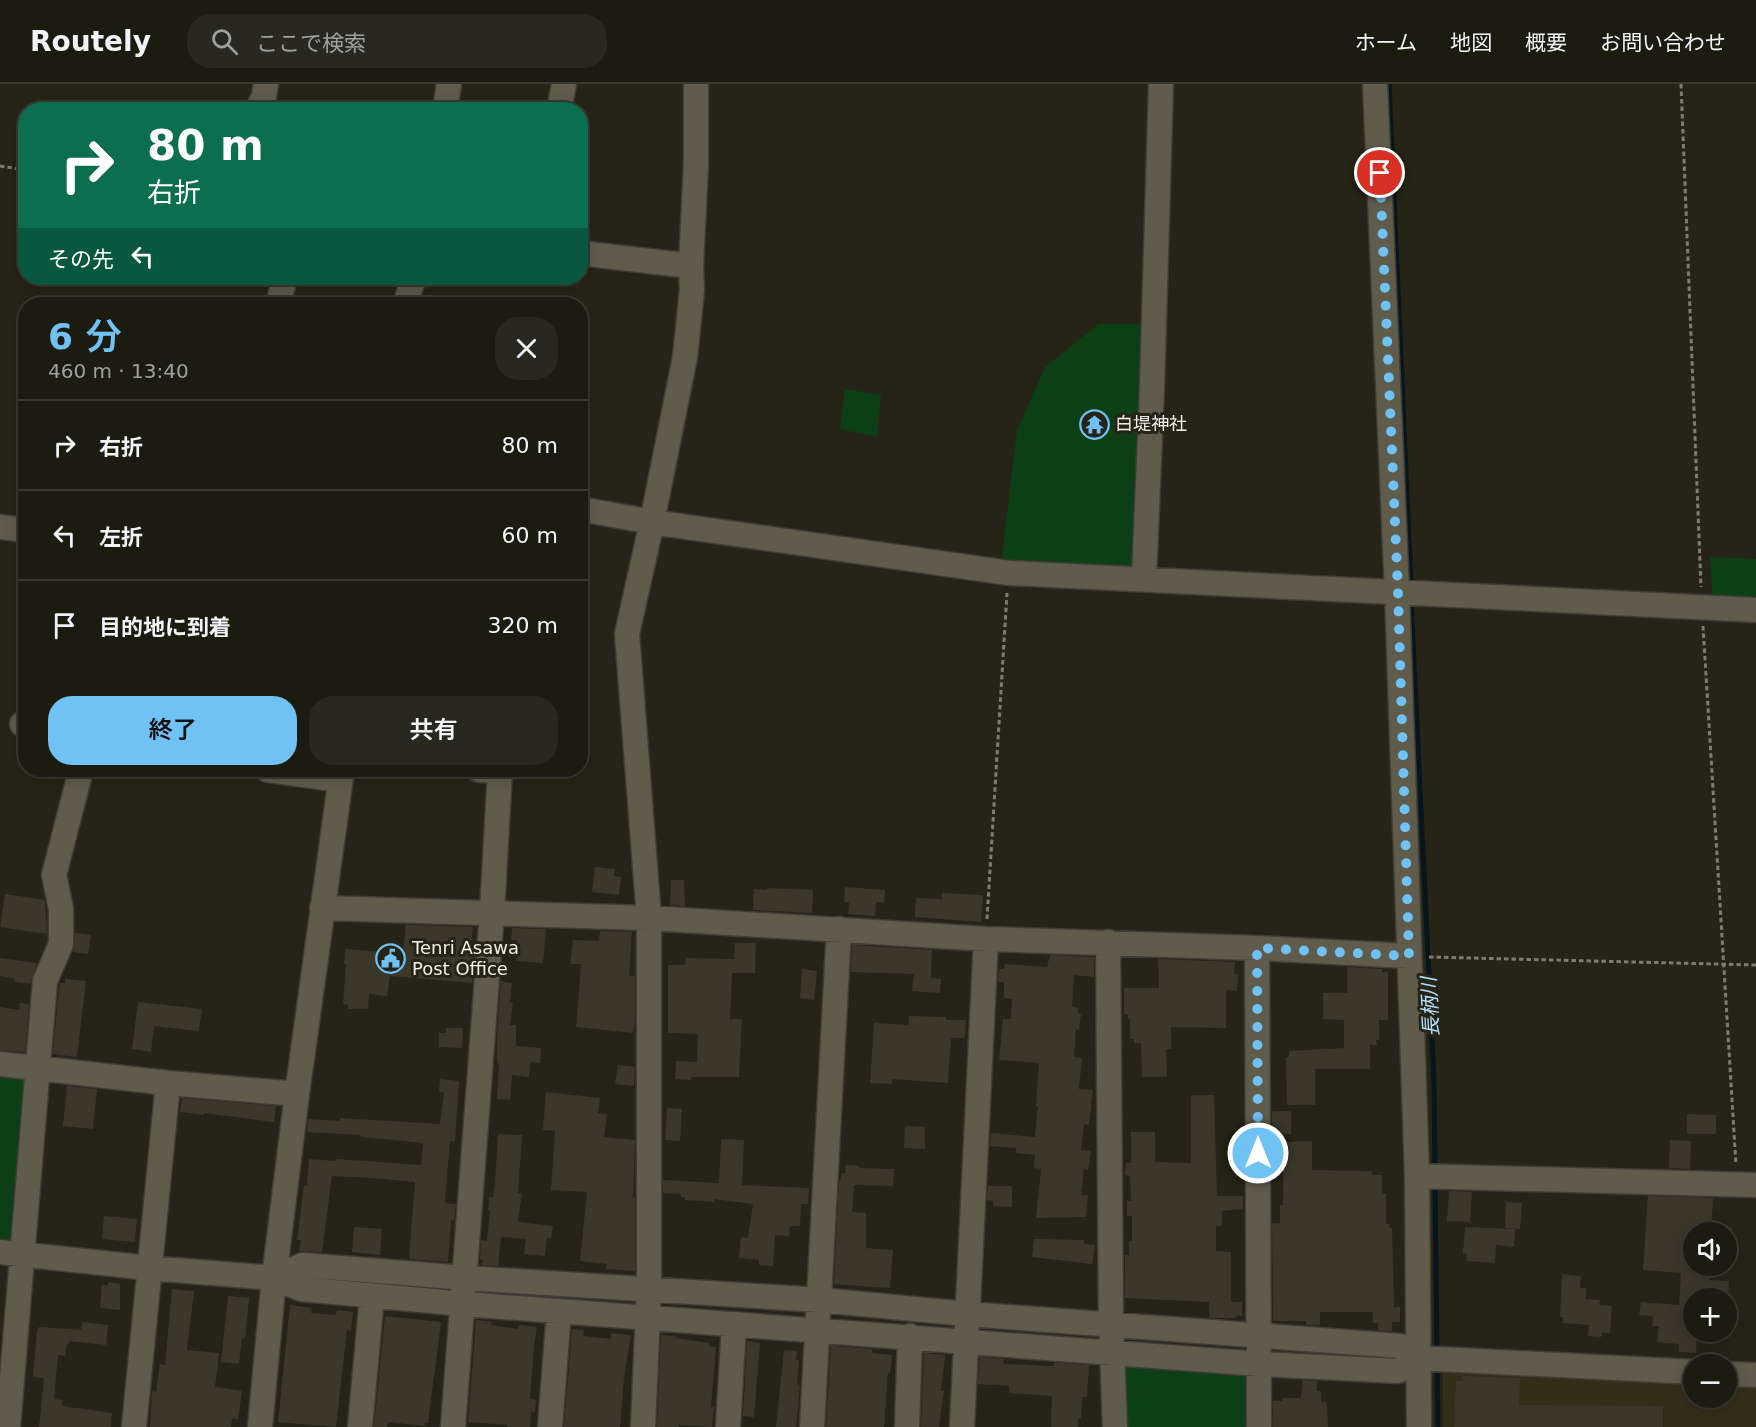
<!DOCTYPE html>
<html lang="ja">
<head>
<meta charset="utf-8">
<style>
  :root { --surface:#1c1b10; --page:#29281e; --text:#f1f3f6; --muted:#a0a19f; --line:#3a3930; --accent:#70c1f4 }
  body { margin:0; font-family:"DejaVu Sans","Noto Sans JP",sans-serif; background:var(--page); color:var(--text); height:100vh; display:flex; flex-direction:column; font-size:22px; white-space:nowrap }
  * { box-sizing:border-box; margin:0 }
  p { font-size:20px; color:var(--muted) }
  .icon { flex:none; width:33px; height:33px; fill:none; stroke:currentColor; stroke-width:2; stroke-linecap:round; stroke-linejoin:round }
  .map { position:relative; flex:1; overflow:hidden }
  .drawer { position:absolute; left:18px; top:213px; width:570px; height:480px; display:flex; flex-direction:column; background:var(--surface); border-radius:24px; box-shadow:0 3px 15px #0003,0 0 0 2px var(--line) }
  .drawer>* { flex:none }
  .guide { position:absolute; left:18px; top:18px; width:570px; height:183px; border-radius:24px; box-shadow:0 3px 15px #0003,0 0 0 2px var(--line); background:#0b6e4f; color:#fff; overflow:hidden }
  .buttons { position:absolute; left:1683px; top:1138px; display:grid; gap:12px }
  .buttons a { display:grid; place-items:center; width:54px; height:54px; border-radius:50%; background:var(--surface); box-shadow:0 3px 15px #0003,0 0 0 2px var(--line); font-size:30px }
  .pin { position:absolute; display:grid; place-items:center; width:51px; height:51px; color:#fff; margin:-26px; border:3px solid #fff; border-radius:50%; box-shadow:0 2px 6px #0007 }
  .me { position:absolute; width:66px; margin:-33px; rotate:0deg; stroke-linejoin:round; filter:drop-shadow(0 0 4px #0008) }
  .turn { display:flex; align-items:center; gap:21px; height:126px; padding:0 30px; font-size:27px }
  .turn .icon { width:78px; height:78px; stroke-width:2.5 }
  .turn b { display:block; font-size:42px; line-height:51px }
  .then { display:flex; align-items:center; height:57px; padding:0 30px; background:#0003; gap:12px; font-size:22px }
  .round { display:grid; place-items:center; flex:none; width:63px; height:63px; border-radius:24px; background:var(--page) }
  .overview { display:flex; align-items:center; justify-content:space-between; height:102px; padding:0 30px }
  h1 { font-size:36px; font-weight:600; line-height:45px; color:var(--accent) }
  .cta { display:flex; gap:12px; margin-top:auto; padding:12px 30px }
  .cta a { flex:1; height:69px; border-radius:24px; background:var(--accent); color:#111; font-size:24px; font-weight:600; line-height:69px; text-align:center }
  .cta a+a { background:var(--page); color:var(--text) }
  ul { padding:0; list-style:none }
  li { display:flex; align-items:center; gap:18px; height:90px; padding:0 30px; border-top:2px solid var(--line) }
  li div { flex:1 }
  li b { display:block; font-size:22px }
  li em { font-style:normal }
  header { display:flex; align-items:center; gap:36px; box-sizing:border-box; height:84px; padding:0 30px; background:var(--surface); border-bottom:2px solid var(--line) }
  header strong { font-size:28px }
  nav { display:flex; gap:33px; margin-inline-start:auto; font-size:21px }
  .search { width:420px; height:54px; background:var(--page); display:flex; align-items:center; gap:15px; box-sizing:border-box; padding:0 21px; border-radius:24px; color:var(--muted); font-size:22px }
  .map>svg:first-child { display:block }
  .built { fill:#322e1a }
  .green { fill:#0d3f17 }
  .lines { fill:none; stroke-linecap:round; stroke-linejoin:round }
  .stream { stroke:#07161d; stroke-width:5 }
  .building { fill:#3b382a }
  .minor-casing { stroke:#403e34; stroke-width:27 }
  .path { stroke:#7f7d71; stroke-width:3; stroke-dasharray:4.5 3; stroke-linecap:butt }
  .minor { stroke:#5f5c4c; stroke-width:24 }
  .route { stroke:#70c1f4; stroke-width:10; stroke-dasharray:0 18 }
  .labels { text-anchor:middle; stroke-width:6; stroke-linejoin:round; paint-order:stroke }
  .poi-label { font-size:18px; fill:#f0eee5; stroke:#262416; text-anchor:start }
  .water-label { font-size:20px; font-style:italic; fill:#b2e3fc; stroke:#262416 }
</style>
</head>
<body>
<header>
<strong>Routely</strong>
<div class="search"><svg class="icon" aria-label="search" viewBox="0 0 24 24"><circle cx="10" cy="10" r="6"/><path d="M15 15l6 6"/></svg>ここで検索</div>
<nav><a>ホーム</a><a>地図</a><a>概要</a><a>お問い合わせ</a></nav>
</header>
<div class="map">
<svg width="1756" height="1343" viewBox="0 0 1756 1343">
  <rect width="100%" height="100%" fill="#262416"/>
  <path class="built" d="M1443 1286 1693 1297 1694 1314H1726L1727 1298 1756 1299V1343H1443Z"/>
  <path class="green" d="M1099 240H1154L1144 495 1000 488 1017 346 1045 283Z
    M845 305 881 311 877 353 840 345Z
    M1710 473 1756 475V520L1713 518Z
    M0 986 34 995 23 1143 7 1163H0Z
    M1121 1276 1253 1286 1252 1343H1121Z"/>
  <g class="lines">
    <path class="stream" d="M1389 0 1411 502
      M1411 514 1434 998 1435 1086
      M1435 1099 1437 1269
      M1437 1282 1438 1343"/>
  </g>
  <path class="building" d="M595 783 615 785 614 792 621 793 619 811 592 808Z
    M671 796H684L685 822 670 821Z
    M845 803 885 806 884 819 876 818 875 832 848 830 849 818H844Z
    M767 804 813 806 812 829 753 826 754 805 767 806Z
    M942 809 983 811 981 838 915 833 916 814 942 815Z
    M5 810 45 816 47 850 0 843Z
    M406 841 473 843 470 871H474L472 899 390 892 387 912 369 910 368 925H348V921L343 920 346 880H344L345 865 403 869Z
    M512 844 546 845 543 879 517 877V856H511Z
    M600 847 632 848 629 892H635V936L633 949 576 943 581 880H570L573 856 599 857Z
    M75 849 91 851 88 870 73 868Z
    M735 859H756L755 889H732L730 935H742L739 993H691V996L675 995 676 977 697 978 698 950 668 949V881H685L686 874 734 875Z
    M852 861 932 866 931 894 941 895 940 909 912 907 914 890 851 888Z
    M1050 871 1094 873V893L1074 891 1072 923 1078 924V930H1081L1079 946 1076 945 1074 973 1082 974 1079 1005 1093 1006 1089 1041 1084 1040 1081 1066 1091 1067 1088 1086 1084 1085 1081 1111H1088L1086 1133 1036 1134 1041 1085 1034 1084 1035 1071 1016 1069V1064L990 1062 991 1049 1035 1053 1038 1022H1036L1039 979 999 976 1003 935H1011L1012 915 1004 914V898H998L999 885H1004L1005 880 1047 883Z
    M0 874 37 879 30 900 15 898V895L0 892Z
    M1158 875 1235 878 1234 890H1238L1237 907 1226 906V944L1171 943V965H1166L1167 993H1142L1141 959H1134V955H1130V935H1128V930H1124V904H1159Z
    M1347 883 1382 885V888H1388V936H1379V956H1376L1377 961H1370V985H1315V1021H1287L1286 973H1289V967L1344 964V936L1323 935V909H1347Z
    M802 885 817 887 814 916 800 914Z
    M65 895 86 897 77 973 53 970 58 914 60 899H65Z
    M501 897 512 899 510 918 513 919 510 941H516V962L541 964 540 979 530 978 529 993 512 991 510 1016 497 1015 499 981 497 976V951Z
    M138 918 202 925 199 947 154 942 151 968 132 965Z
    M20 919 29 920 25 968 0 966V923L19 926Z
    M909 932 946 933V936H966L965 954H951L948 999 892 995V1000L870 999 874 939 909 941Z
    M446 944H463L462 964 439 963V949H446Z
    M618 981 635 983 634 1002 615 1000Z
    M440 995 459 997 455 1058 450 1057 445 1119 456 1120 454 1137 451 1136 448 1178 409 1175 415 1098 371 1094 332 1092 322 1168 299 1167 301 1156H297L304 1101 307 1102 309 1075 335 1077V1075L421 1081 423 1059 361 1053V1051L307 1048 308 1035 340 1037V1034L440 1040 444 1008H439Z
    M67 1002 97 1005 93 1045 63 1042Z
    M546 1008 600 1014 598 1029 607 1030 604 1053 635 1056 633 1113 635 1114V1187L606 1185 607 1180 580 1177 587 1108 551 1106 555 1047 543 1046Z
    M1191 1011H1214L1217 1112H1243V1125L1222 1127V1142H1216V1167L1231 1168V1218H1242V1232H1236V1234H1209V1218L1125 1214V1171H1129V1157H1132V1132H1127V1117H1131L1130 1092 1125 1091 1126 1079H1131V1048H1155V1078L1191 1079Z
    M182 1014 276 1022 274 1038 204 1029V1031L180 1028Z
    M667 1024 682 1025 680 1057 665 1056Z
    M1272 1027H1291V1050L1272 1051Z
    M1687 1030 1716 1031V1050H1687Z
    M905 1042 925 1043V1065L904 1064Z
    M498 1050 522 1051 518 1109H522L518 1138 553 1142 551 1155 547 1154 545 1172 524 1170 526 1155 501 1153 498 1182 482 1181 483 1176 480 1175 481 1156 487 1157 490 1126H488L489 1113H493L495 1098Z
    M721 1055 744 1056 742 1101 809 1104 808 1120H801L800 1142H790L789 1152 775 1151 773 1182 759 1181V1176L739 1174 741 1153 748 1154 753 1120 714 1115V1118L685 1116V1113H681V1110L663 1109V1096L719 1099Z
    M1670 1056 1691 1057 1690 1085 1669 1084Z
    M1312 1057V1086L1372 1087V1091H1382V1110L1386 1109V1140H1389L1390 1144H1392L1394 1223H1400V1238H1392V1247L1378 1246V1239H1373V1228H1320V1241H1306V1237H1273L1272 1139H1280V1121H1283V1087H1280V1058Z
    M846 1081 859 1082V1084L894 1085 893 1102 854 1101 852 1128 866 1129V1164L893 1166 890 1204 834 1200 839 1100 842 1089H845Z
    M988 1102H1012V1123L993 1122V1117L987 1116Z
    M1449 1107 1472 1108 1470 1138 1447 1137Z
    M1648 1112 1713 1114 1711 1149H1694V1182H1710L1709 1196 1729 1197 1728 1215 1694 1212V1248H1697L1696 1269 1679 1268V1260L1657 1258 1659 1242H1652L1653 1232 1639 1231 1641 1218 1679 1221 1681 1189 1643 1186Z
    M1506 1118 1522 1119 1520 1145 1505 1144Z
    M104 1132 137 1135 135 1158 102 1155Z
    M354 1143 382 1145 380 1171 352 1168Z
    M1465 1143 1515 1145 1514 1163 1496 1161 1495 1179 1466 1177 1467 1170 1463 1169Z
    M1034 1155 1084 1156V1160L1095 1161 1092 1180 1032 1173Z
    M1562 1190 1581 1192 1580 1204H1586V1215L1600 1216 1599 1221 1612 1222 1610 1249H1602L1601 1253 1588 1252 1589 1241 1563 1239V1233H1560Z
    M108 1198 120 1200V1226L100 1224 102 1201H108Z
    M172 1205 194 1207 187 1266 219 1269 215 1303 242 1307 238 1335 232 1334 231 1343H150L152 1307 156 1308 160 1280 165 1281Z
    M228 1212 249 1214 245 1255 242 1254 239 1280 221 1278Z
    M290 1221 312 1224 311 1229 336 1231 337 1226 353 1228 351 1247 347 1246 336 1343 278 1338Z
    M385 1232 441 1238 428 1339H425V1342L388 1338 387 1343H374Z
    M476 1236 492 1238 491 1241 518 1245 519 1241 537 1243 534 1261 530 1315 536 1316 535 1328H531L530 1343H507L508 1341 468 1338Z
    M82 1238 108 1241 106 1261 69 1257V1260H67L65 1272 58 1271 54 1315 63 1316 62 1322 112 1329 111 1343H39L44 1294 33 1293 37 1247 39 1243 81 1246Z
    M572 1245 584 1246 583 1252 611 1255V1249L631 1251 624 1294 620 1343H564Z
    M661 1251 676 1252 675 1254 710 1259 709 1262 716 1263 711 1323H714L712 1343 679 1341V1343H657Z
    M747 1257 760 1259 754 1333 743 1332Z
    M831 1262 872 1265V1269L892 1271 890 1289H888L884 1343H826Z
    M784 1266 797 1267 796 1276H799L797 1300 800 1301 796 1343H776Z
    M924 1269 945 1271 941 1307H944L939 1343H921Z
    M980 1273 1004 1275 1003 1280 1054 1282V1279H1060L1089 1281 1087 1313H1082L1081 1334H1078V1343H1051L1052 1312 1009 1309V1302L978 1300Z
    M1462 1292 1520 1294 1519 1321 1663 1322V1343H1454L1456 1297H1462Z
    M1303 1296 1317 1297V1307H1321V1318H1327L1328 1343H1273V1317H1282V1314H1301Z"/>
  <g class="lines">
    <defs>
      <path id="minor" d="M1375 0 1397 508 1417 1092 1419 1343
        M257 26 264 13 266 0
        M445 26 449 0
        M559 26 564 0
        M580 169 691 182
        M278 220 285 194
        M405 220 414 194
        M580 425 652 438 1009 489 1756 526
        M0 443 26 446
        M1144 495 1152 303 1161 0
        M22 640H26
        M268 686 340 696
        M322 824 649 834 986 855 1257 864 1409 872
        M1108 858 1111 1239 1115 1343
        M1257 864 1259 1343
        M0 980 168 999 297 1010
        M1417 1092 1756 1101
        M0 1168 149 1184 274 1194 301 1205 464 1220 1260 1280 1398 1287 1419 1274
        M274 1194 303 1181 466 1194 820 1216 967 1230 1400 1262 1419 1274 1694 1288
        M1726 1290 1756 1291
        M8 1343 45 897 61 860V825L54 791 81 686
        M134 1343 168 999
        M260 1343 274 1194 297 1010 342 686
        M360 1343 372 1212
        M453 1343 492 828 500 687 479 686
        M550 1343 559 1227
        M643 1343 649 1204V834L627 550 652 438 685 273 692 206 691 182 696 79V0
        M728 1343 734 1240
        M812 1343 839 845
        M907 1343 910 1252
        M962 1343 986 855"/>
    </defs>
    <use href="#minor" class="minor-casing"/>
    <path class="path" d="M1681 0 1701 503
      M0 82 26 86
      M1703 542 1736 1081
      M987 835 1007 509
      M1429 873 1756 881"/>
    <use href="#minor" class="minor"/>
  </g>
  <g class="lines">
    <path class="route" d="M1258 1069 1257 864 1409 872 1398 508 1380 89"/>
  </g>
  <defs>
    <symbol id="temple-ring" viewBox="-11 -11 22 22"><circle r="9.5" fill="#262416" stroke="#70c1f4" stroke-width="1.5"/><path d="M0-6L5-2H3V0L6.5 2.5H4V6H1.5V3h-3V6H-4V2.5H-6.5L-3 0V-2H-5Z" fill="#70c1f4"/></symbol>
    <symbol id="civic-ring" viewBox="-11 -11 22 22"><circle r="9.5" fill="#262416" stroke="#70c1f4" stroke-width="1.5"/><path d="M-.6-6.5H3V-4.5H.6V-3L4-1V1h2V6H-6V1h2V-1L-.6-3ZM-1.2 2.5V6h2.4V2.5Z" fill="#70c1f4"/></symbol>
  </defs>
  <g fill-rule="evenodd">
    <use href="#temple-ring" x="1078" y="324" width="33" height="33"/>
    <use href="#civic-ring" x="374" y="858" width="33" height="33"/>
  </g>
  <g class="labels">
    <g class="poi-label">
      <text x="1115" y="346">白堤神社</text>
      <text x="412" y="870">Tenri Asawa<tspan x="412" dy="21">Post Office</tspan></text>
    </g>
    <g class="water-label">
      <text transform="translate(1430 923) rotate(-93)" y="7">長柄川</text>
    </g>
  </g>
</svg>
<div class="buttons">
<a><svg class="icon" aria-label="sound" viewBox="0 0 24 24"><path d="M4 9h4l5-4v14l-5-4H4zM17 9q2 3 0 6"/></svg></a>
<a>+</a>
<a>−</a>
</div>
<div class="pin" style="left:1380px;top:89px;background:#d93025"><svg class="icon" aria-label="arrive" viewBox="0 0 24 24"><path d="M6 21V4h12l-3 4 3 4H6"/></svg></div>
<svg class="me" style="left:1258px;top:1069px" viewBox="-20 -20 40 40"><circle r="17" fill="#70c1f4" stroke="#fff" stroke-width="3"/><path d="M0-11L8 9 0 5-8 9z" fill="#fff"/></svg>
<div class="guide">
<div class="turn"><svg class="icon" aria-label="right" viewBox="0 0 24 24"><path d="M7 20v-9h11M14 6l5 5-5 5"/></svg><div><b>80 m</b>右折</div></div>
<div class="then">その先<svg class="icon" aria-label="left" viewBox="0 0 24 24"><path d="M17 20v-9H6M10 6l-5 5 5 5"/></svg></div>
</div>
<section class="drawer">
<div class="overview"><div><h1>6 分</h1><p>460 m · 13:40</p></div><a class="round"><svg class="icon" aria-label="close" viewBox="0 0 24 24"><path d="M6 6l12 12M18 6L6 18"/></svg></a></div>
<ul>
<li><svg class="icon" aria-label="right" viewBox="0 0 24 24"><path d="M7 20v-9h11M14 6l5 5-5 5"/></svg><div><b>右折</b></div><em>80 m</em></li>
<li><svg class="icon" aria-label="left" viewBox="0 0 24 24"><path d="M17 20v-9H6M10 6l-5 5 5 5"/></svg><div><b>左折</b></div><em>60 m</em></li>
<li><svg class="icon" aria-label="arrive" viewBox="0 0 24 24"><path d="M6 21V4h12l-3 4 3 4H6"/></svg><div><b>目的地に到着</b></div><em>320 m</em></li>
</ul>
<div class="cta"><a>終了</a><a>共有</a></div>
</section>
</div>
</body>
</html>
